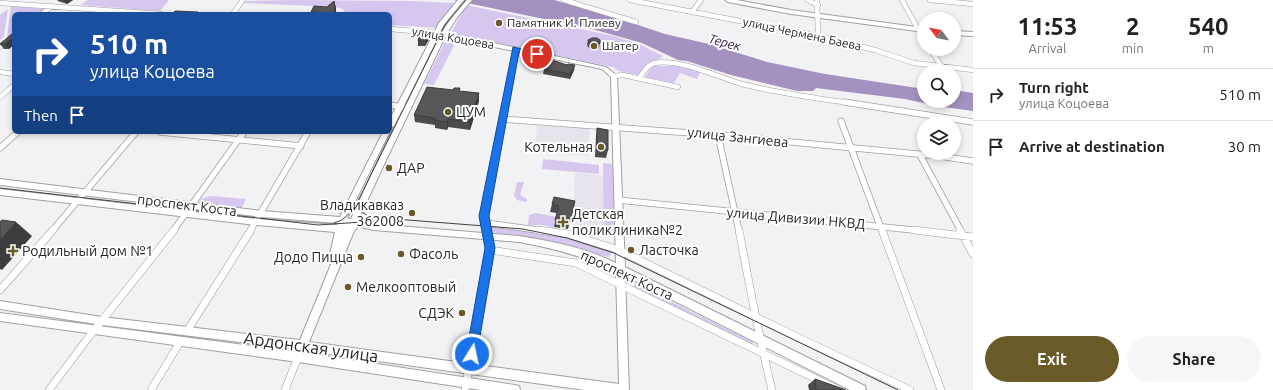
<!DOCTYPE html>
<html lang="en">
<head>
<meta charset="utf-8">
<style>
  :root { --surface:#fff; --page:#f6f6f6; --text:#222; --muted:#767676; --line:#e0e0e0; --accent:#6a5a28 }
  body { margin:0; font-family:Ubuntu,sans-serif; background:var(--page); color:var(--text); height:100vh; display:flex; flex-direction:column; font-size:15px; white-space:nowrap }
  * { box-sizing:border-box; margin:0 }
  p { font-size:13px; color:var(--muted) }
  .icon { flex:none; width:22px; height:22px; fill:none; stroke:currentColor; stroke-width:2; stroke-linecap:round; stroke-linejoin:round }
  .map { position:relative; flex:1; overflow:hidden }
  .panel { display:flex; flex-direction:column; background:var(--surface); width:300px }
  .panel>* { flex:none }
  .guide { position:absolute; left:12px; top:12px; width:380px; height:122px; border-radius:6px; box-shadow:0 2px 6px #0003; background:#1a4fa0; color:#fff; overflow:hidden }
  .needle { width:26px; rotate:302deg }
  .tools { position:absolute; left:917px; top:12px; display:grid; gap:8px }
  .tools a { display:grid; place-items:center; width:44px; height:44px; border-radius:50%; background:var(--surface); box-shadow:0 2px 6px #0003; font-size:20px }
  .pin { position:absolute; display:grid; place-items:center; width:34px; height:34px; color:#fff; margin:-17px; border:2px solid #fff; border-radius:50%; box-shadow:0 1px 4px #0007 }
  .me { position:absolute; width:44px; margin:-22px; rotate:10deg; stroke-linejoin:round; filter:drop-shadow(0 0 3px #0008) }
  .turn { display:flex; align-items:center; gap:14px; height:84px; padding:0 12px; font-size:18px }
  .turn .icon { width:52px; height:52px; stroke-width:2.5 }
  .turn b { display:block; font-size:28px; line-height:34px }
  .then { display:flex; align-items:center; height:38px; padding:0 12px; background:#0003; gap:8px; font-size:15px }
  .eta { display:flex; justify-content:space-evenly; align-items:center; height:68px; text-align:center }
  .eta b { font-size:24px; font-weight:600; line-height:28px }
  .action { display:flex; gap:8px; margin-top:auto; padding:8px 12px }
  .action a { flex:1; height:46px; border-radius:24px; background:var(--accent); color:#fff; font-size:16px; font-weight:600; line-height:46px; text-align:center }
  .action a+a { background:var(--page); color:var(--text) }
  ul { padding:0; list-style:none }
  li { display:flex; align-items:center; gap:12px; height:52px; padding:0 12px; border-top:1px solid var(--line) }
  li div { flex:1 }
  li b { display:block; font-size:15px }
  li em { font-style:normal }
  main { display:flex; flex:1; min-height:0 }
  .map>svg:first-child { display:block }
  .built { fill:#e6e3ed }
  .green { fill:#d6c7ef }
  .water { fill:#a392bf }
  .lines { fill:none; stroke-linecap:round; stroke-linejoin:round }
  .minor-far2-casing { stroke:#a09fa2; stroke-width:5.5 }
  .minor-far1-casing { stroke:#a09fa2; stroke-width:7 }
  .minor-casing { stroke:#a09fa2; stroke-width:8 }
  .major-casing { stroke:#a09fa2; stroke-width:2 }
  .minor-far2 { stroke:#fff; stroke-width:4.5 }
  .minor-far1 { stroke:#fff; stroke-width:5.5 }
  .minor { stroke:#fff; stroke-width:7 }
  .major { fill:#fff; fill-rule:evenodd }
  .tram { stroke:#414041; stroke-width:1 }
  .wall { fill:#4b4a4c }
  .shaded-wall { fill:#3d3c3e }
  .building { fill:#575658; stroke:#3d3c3e }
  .route { fill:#1a73e8; stroke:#114b97 }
  .poi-dot { fill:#6a5a28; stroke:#fff; stroke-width:1.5 }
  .labels { text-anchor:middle; stroke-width:4; stroke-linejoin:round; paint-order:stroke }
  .far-poi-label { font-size:12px; fill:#272627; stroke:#fff; text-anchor:start }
  .far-street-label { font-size:12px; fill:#272627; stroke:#fff }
  .far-water-label { font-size:13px; font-style:italic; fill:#331951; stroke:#fff }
  .poi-label { font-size:14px; fill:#272627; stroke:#fff; text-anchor:start }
  .street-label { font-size:14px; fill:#272627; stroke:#fff }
  .near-street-label { font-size:17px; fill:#272627; stroke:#fff }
</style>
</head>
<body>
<main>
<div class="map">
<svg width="973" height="390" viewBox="0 0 973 390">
  <rect width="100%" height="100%" fill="#f2f1f4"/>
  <path class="built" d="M537 126 589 129V156L535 152Z
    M575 173 607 176 608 234 573 231Z"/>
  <path class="green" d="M88 0H169L160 11 81 5Z
    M292 0 412 1 450 3 453 2V4H456L447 13 437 28 390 25V14H346L343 9 335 7 243 3 245 1Z
    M466 5 614 36 639 44 663 56 638 75 619 71 613 67 454 34 452 31Z
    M11 6 45 9 38 14H14V34L10 37H7Z
    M8 9 4 37 0 40V15Z
    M445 42 455 43 434 85 424 84Z
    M652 66H679L700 72 697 79 680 73 674 83 645 77Z
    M543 159 599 165V174L542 169Z
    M603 163 613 164 616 237 580 233V228L604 230Z
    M517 182H524L520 195 527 199V202L517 200 514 196Z
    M210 196 246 199 241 209 198 204 201 199Z
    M536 213 557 217 554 228 543 225H528L529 215Z
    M489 225 573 238 611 251V254L608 257 548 241 496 233 489 231Z
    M635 284 753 342 752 347 632 288Z"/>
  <path class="water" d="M453 0H554L611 16 665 34 709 44 767 62 825 74 924 89V101H954V90L973 93V111L937 106 905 99 816 88 813 91H797L731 75 687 61 678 60 642 43 592 29Z"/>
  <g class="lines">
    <defs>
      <path id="minor-far2" d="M564 0 636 22
        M630 0 818 36 875 50 914 63 973 70
        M807 0 818 5
        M817 0 818 36
        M902 0 924 40
        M930 0 973 4
        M0 3 162 14
        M692 12 701 0
        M42 14 52 6
        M233 14 242 1
        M390 29 437 33
        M0 47 14 36
        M930 49 942 67
        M0 72 14 74
        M614 76 623 75 678 87
        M639 78C643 73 647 65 654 63 678 58 718 77 742 84 777 93 814 98 850 103
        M0 97 14 85
        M506 103 516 49"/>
      <path id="minor-far1" d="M844 102 973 122
        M390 105 408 108
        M502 119 718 135 939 156 973 161
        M841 121 882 231
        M160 132 301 146
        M718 135 739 231
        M0 148 18 132
        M920 155 961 231
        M618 200 923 231
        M486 223 545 231
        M52 231 136 132
        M173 231 244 132
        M250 231 308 132
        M487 231 484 216 506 102"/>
      <path id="minor" d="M538 230 568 234 619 250 797 337 910 390
        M739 230C749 284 759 337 772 390
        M882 230 941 390
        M914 230 973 237
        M960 230 973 254
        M490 250 576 263 621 285 839 390
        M0 290 53 230
        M187 331 251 230
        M49 390 88 338 174 230
        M151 390 180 342
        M285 390 298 357
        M465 390 490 248 487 230"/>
      <path id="major" d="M458 0H464L445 23 440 32H442L454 14 466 0H472L458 16 447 33 606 67 617 76 625 267 865 386 866 390H850L625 276 629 390H585L306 351 305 353 515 385 519 386 520 390H481L298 362 0 321V313L297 352 296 349 102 325 0 309V301L102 317 300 340 332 262 329 259 335 232 257 225 0 195V189L257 219 337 225V223L262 217 0 185V179L262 211 340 217 383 132 390 131 347 218 351 219 381 154 440 35H439L394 126 390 128V119L439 23ZM445 37 602 69 611 77 616 263C586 248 552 241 519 236L374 224 358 220 389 154ZM356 226 374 230 519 242C552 248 585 256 616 272L619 384 309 342 354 231 357 228Z
        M725 0H737L791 10 924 28V32L791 14 728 2Z
        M954 31 973 32V36L954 35Z"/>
    </defs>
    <use href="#minor-far2" class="minor-far2-casing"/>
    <use href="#minor-far1" class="minor-far1-casing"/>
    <use href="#minor" class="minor-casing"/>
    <use href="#major" class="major-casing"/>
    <use href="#minor-far2" class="minor-far2"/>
    <use href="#minor-far1" class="minor-far1"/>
    <use href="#minor" class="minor"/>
    <use href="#major" class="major"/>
    <path class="tram" d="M0 188 318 225 377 221
      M358 201 361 211 369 217 523 229 567 238 614 253 898 390
      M334 223 342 220 354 209 445 25 466 0"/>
  </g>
  <path class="wall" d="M57 0H73L67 4 58 1Z
    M334 1 336 8V14H312L311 12 327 7Z
    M14 33 9 49H4L0 44Z
    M418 34 431 36 425 46H418Z
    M588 40 600 43 599 48 591 49 588 47 587 45Z
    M567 65 574 70 570 79 543 74 544 69Z
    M460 91 479 101 470 130 448 127 447 130 435 128V125L415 122 414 115Z
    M597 128 608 150 606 158 595 157 596 136Z
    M575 201 568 229 554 227 557 213 550 212 552 204Z
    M815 379 846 390H809L808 385Z"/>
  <path class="shaded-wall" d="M64 0H73L67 4Z
    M334 1 336 8V14H326Z
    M430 31 431 36 425 46V41Z
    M14 37V45L9 49 5 44Z
    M575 65 574 70 570 79V74Z
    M479 93V101L470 130 469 122Z
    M448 119V127L447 130V122Z
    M16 222 32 236 2 270 0 269V240Z"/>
  <path class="building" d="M334 1 335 13 326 14 327 13 311 12 314 6 327 7Z
    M175 11 198 12 196 14H173Z
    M147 13 172 14H146Z
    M420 30 430 31 425 41H418L421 34H418Z
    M13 33H14V37L5 44H0Z
    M592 38H597L600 40V43L592 44 589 42 588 40Z
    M549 59 567 65 568 64 575 65 570 74 544 69Z
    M427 87 453 90 454 88H460L459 91 479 93 469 122 448 119 447 122 434 120 435 118 414 115Z
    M597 128 608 130V150L597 149Z
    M554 197 575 201 570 222 555 220 559 206 552 204Z
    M2 220 16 222 0 240V222Z
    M815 379 846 390H816Z"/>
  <path class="route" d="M513 47 537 52 540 54 537 56 519 52 489 216 495 248 477 354 476 358 472 360 468 358 466 354 485 248 479 216Z"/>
  <g class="poi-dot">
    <circle cx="499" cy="23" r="4"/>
    <circle cx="594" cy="46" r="4"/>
    <circle cx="448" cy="112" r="4"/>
    <circle cx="601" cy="147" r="4"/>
    <circle cx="389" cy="168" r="4"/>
    <circle cx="412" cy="213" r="4"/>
    <path d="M561 216h4v4h4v4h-4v4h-4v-4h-4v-4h4z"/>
    <circle cx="631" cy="250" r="4"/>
    <path d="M11 245h4v4h4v4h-4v4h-4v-4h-4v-4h4z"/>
    <circle cx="401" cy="254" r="4"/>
    <circle cx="361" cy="257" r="4"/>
    <circle cx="348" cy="287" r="4"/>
    <circle cx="462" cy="313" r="4"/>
  </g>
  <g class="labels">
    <g class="far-poi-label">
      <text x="507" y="27">Памятник И. Плиеву</text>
      <text x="602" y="50">Шатер</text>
    </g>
    <g class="far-street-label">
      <text transform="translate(802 34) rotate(12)" y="4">улица Чермена Баева</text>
      <text transform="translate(453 38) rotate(10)" y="4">улица Коцоева</text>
    </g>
    <g class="far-water-label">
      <text transform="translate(725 42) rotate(15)" y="5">Терек</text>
    </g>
    <g class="poi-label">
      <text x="456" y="117">ЦУМ</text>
      <text x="593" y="152" text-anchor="end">Котельная</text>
      <text x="397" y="173">ДАР</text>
      <text x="404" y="210" text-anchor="end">Владикавказ<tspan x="404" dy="16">362008</tspan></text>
      <text x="572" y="219">Детская<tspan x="572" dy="16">поликлиника№2</tspan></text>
      <text x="639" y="255">Ласточка</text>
      <text x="22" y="256">Родильный дом №1</text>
      <text x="409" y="259">Фасоль</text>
      <text x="353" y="262" text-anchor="end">Додо Пицца</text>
      <text x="356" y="292">Мелкооптовый</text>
      <text x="454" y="318" text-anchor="end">СДЭК</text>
    </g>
    <g class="street-label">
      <text transform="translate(738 137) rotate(6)" y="5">улица Зангиева</text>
      <text transform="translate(187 205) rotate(7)" y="5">проспект Коста</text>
      <text transform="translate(796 218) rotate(5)" y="5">улица Дивизии НКВД</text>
      <text transform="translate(627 275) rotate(25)" y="5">проспект Коста</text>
    </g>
    <g class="near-street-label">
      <text transform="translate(311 347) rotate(8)" y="6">Ардонская улица</text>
    </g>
  </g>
</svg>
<div class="tools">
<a><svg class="needle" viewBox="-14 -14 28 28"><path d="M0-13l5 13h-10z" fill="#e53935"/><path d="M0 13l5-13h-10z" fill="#767676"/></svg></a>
<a><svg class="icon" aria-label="search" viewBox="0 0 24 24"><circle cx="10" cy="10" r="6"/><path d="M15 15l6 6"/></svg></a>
<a><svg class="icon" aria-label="layers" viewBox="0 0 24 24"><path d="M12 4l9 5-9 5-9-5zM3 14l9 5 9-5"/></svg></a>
</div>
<div class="pin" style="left:537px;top:54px;background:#d93025"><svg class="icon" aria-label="arrive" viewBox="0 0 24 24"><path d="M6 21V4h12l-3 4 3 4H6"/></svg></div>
<svg class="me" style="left:472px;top:354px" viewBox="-20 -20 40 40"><circle r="17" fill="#1a73e8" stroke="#fff" stroke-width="3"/><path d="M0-11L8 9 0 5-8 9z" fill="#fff"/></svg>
<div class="guide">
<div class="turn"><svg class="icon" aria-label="right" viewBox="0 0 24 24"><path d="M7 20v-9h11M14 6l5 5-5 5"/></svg><div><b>510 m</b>улица Коцоева</div></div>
<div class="then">Then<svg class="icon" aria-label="arrive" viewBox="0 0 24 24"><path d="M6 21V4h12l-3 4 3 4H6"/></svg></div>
</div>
</div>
<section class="panel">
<div class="eta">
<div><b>11:53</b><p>Arrival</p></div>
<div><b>2</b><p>min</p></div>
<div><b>540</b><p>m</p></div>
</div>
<ul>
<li><svg class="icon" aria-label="right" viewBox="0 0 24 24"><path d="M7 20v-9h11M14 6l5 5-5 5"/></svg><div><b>Turn right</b><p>улица Коцоева</p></div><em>510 m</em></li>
<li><svg class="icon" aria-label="arrive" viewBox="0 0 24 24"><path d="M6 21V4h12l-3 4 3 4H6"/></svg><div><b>Arrive at destination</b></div><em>30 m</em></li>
</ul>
<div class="action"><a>Exit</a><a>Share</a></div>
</section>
</main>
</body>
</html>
